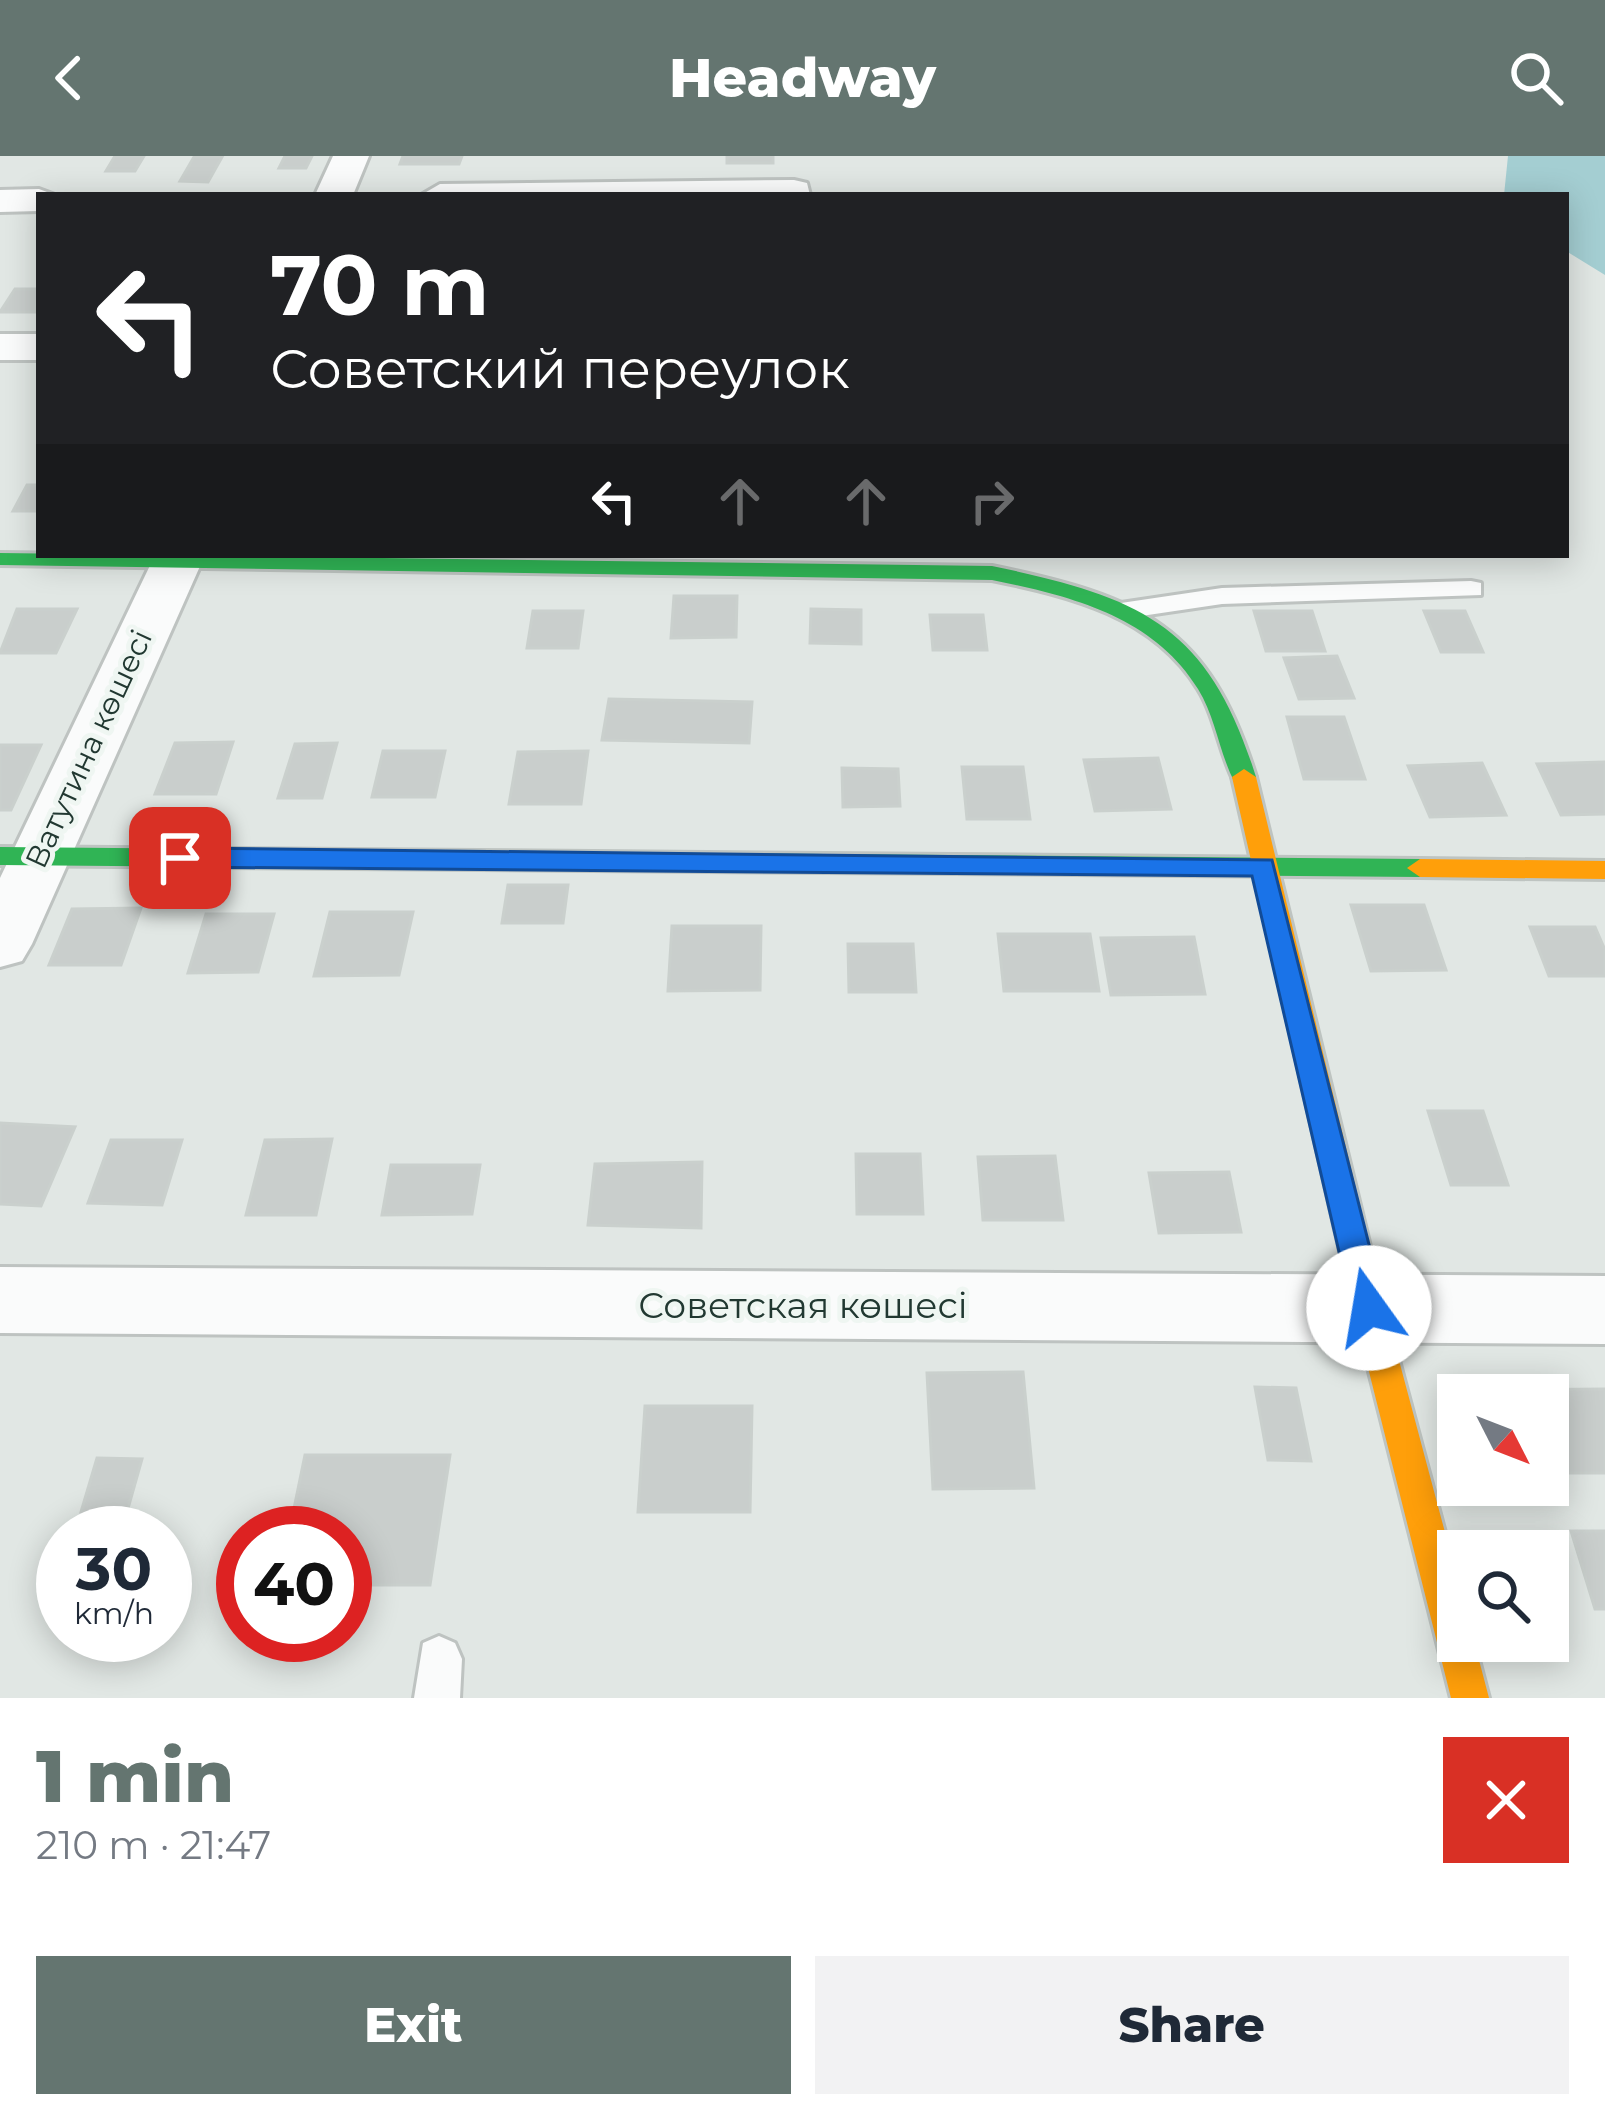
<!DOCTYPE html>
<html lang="en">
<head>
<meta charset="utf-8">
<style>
  :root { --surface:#fff; --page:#f2f2f3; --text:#1f2937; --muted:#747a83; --accent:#647570 }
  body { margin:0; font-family:Montserrat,sans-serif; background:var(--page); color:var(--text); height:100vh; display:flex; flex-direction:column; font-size:45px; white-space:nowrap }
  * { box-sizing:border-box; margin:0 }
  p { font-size:39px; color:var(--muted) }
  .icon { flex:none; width:66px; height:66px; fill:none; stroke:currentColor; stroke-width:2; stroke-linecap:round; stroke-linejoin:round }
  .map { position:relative; height:1542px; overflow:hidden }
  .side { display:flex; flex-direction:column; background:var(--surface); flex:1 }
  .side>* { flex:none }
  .top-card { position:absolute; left:36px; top:36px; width:1533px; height:366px; border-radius:0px; box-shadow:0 6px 30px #0003; background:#202124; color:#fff; overflow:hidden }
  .needle { width:78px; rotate:132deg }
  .fabs { position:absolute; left:1437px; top:1218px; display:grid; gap:24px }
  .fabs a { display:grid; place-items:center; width:132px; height:132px; border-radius:0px; background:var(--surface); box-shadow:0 6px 30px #0003; font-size:60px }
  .speed { position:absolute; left:36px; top:1350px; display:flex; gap:24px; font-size:60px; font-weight:700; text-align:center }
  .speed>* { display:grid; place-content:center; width:156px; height:156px; border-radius:50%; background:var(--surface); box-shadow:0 6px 30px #0003; line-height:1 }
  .speed small { font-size:30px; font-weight:400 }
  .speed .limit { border:18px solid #d22; background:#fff; color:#111 }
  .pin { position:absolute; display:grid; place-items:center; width:102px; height:102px; color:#fff; margin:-51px; border-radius:24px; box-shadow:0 6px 18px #0006 }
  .me { position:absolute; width:132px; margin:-66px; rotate:347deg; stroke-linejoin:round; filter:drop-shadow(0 0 9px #0008) }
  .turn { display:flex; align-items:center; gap:42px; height:252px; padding:0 36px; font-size:54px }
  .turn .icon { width:156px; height:156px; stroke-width:2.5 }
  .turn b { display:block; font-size:84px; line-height:102px }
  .lanes { display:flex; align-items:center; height:114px; padding:0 36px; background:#0003; justify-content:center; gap:60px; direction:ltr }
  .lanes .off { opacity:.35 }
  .round { display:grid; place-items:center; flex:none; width:126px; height:126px; border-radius:0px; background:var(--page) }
  .headline { display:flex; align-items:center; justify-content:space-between; height:204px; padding:0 36px }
  h1 { font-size:72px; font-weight:800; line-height:90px; color:var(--accent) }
  .primary-button { display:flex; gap:24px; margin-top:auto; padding:24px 36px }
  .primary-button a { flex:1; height:138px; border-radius:0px; background:var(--accent); color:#fff; font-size:48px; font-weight:800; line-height:138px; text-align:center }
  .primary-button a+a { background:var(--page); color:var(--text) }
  header { display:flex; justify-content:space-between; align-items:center; height:156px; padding:0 36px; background:var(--accent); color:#fff; font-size:54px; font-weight:800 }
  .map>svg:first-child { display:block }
  .water { fill:#a4ced2 }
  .building { fill:#c9cecc; stroke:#cad0cd; stroke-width:3 }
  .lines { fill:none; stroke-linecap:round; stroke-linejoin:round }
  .lane-casing { stroke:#bec3c1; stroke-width:6 }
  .street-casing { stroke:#bec3c1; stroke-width:6 }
  .fast-casing { stroke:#bec4c1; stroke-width:6 }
  .slow-casing { stroke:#bec4c1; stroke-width:6 }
  .lane { fill:#fafbfb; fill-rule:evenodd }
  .street { fill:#fafbfb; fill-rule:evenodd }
  .fast { fill:#30b455; fill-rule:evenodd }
  .slow { fill:#ff9f0a; fill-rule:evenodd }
  .route { fill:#1a73e8; stroke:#114b97; stroke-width:3 }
  .labels { text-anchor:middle; stroke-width:10; stroke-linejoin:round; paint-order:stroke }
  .street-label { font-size:30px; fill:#213831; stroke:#eff6f2 }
  .near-street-label { font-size:36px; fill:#213831; stroke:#eff6f2 }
</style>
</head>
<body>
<header><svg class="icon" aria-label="back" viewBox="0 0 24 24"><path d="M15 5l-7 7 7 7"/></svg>Headway<svg class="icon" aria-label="search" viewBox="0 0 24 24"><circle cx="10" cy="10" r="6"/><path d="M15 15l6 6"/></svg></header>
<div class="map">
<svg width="1605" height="1542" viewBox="0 0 1605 1542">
  <rect width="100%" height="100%" fill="#e1e7e4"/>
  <path class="water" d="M1508 0H1605V119L1566 95V39H1504Z"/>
  <path class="building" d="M115 0H144L135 15H106Z
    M285 0H312L306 12H279Z
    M403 0H462L459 8H400Z
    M727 0H773V7H727Z
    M194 1H222L208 26 180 25Z
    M15 133H39L35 156H0Z
    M27 329H39V355H13Z
    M674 440H737L736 481 671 482Z
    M17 453H77L56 497H0Z
    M811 453 861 454V488L810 487Z
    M533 455H583L578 492H527Z
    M1254 455H1312L1325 495H1266Z
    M1424 455H1465L1483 496H1441Z
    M930 459H983L987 494H933Z
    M1337 500 1354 542 1299 543 1284 502Z
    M609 543 752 546 749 587 602 584Z
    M1287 561H1344L1365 623H1304Z
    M233 586 216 638H155L175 587Z
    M337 587 322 642H278L295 588Z
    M0 589H41L11 654H0Z
    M383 595H445L435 641H372Z
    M588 595 581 648H509L518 596Z
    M1158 602 1171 653 1095 655 1084 604Z
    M1605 606V658L1561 659 1537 608Z
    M1482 607 1506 659 1430 661 1408 610Z
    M962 611H1023L1030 663H967Z
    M842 612 898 613 900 650 843 651Z
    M508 729H568L563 767H502Z
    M1351 749H1424L1446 814 1371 815Z
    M141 752 121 809H49L72 753Z
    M330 756H413L399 819 314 820Z
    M206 758H274L258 816 188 817Z
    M672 770H761L760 834 668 835Z
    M1530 771H1595L1605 794V820H1549Z
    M998 778H1090L1099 835H1004Z
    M1194 781 1205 838 1111 839 1101 782Z
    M848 788H913L916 836H849Z
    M1428 955H1483L1508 1029H1451Z
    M0 967 75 971 41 1050 0 1048Z
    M332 983 316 1059H246L265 984Z
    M111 984H182L162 1049 88 1047Z
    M856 998H920L923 1058H857Z
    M1055 1000 1063 1064H983L978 1001Z
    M702 1006 701 1072 588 1069 595 1008Z
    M391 1009H480L472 1058 382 1059Z
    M1229 1016 1241 1076 1159 1077 1149 1017Z
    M1023 1216 1034 1332 933 1333 927 1217Z
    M1255 1231 1296 1232 1311 1305 1268 1304Z
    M1605 1233V1317H1548V1239H1500L1498 1234Z
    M645 1250H752L750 1356H638Z
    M305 1299H450L430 1429H345V1377H289Z
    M97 1302 142 1303 127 1356H81Z
    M1571 1375H1605V1453H1595Z"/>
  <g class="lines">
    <defs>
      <path id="lane" d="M1471 425 1481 427V439L1222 448 1121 463 1107 455 1121 447 1222 432Z
        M439 1480 455 1487 462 1503 460 1542H414L423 1487Z"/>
      <path id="street" d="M333 0H369L353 39H315Z
        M794 24 807 27 810 39H421L440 28Z
        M39 33 55 39H39V55L0 56V34Z
        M0 178H39V204H0Z
        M155 399H205L32 788 22 805 0 811V722Z
        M0 1111 1605 1120V1188L0 1177Z"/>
      <path id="fast" d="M0 397 992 410C1141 441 1209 469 1256 621L1253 627H1235C1219 597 1216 562 1198 533 1153 460 1070 440 992 424L0 409Z
        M0 691 1420 703 1433 712 1420 721 0 709Z"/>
      <path id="slow" d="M1244 613 1256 621 1385 1152 1458 1425V1485H1474L1489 1542H1451L1353 1152 1232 621Z
        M1420 703 1605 705V723L1420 721 1407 712Z"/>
    </defs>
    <use href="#lane" class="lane-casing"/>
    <use href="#street" class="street-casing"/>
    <use href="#fast" class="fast-casing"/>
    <use href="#slow" class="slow-casing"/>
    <use href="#lane" class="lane"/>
    <use href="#street" class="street"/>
    <use href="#fast" class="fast"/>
    <use href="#slow" class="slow"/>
  </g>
  <path class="route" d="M180 692 1272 704 1385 1152 1380 1163 1369 1167 1357 1163 1352 1152 1252 720 180 711 167 702Z"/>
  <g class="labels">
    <g class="street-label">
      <text transform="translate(89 593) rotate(-65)" y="10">Ватутина көшесі</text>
    </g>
    <g class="near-street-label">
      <text x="803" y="1162">Советская көшесі</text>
    </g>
  </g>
</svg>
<div class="fabs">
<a><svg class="needle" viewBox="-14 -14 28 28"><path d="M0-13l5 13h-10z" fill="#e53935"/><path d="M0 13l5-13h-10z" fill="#747a83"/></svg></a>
<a><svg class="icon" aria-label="search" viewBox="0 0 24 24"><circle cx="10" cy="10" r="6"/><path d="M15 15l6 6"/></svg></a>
</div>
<div class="speed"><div>30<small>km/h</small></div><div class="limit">40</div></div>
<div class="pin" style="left:180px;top:702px;background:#d93025"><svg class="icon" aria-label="arrive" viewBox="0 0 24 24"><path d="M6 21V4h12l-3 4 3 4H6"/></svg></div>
<svg class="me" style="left:1369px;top:1152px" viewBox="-20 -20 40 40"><circle r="19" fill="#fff"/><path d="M0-13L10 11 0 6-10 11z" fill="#1a73e8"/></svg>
<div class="top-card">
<div class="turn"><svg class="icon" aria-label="left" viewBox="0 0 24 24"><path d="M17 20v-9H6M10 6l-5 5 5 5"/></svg><div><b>70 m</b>Советский переулок</div></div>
<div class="lanes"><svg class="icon" aria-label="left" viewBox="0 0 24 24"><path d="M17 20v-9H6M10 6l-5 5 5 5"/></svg><svg class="icon off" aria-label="ahead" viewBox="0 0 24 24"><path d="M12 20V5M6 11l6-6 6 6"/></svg><svg class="icon off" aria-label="ahead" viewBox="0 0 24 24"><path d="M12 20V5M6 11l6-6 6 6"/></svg><svg class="icon off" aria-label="right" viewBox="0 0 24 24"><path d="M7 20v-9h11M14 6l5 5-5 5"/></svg></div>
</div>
</div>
<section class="side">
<div class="headline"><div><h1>1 min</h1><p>210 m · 21:47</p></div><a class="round" style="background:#d93025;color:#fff"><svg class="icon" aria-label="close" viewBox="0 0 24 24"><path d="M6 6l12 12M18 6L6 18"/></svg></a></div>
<div class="primary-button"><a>Exit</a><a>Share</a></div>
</section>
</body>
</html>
